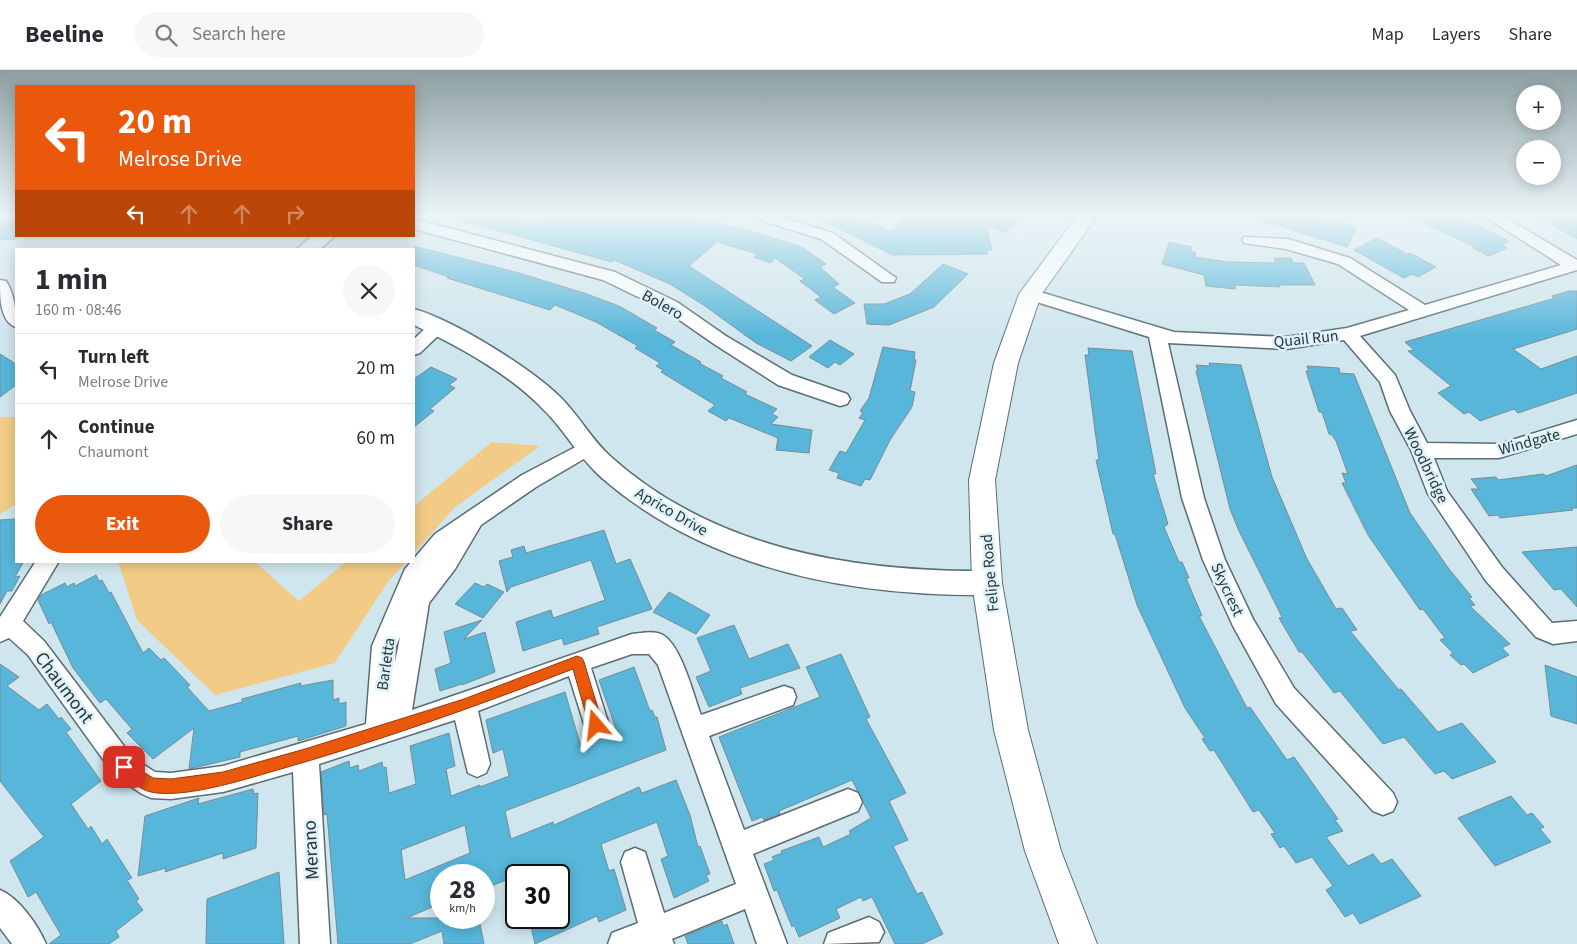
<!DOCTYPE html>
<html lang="en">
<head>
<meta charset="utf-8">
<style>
  :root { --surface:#fff; --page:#f7f7f7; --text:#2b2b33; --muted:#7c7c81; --line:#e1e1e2; --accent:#ea580c }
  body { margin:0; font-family:"Source Sans 3",sans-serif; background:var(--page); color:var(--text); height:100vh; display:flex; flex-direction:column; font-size:19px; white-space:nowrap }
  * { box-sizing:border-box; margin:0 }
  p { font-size:16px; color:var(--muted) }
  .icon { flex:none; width:28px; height:28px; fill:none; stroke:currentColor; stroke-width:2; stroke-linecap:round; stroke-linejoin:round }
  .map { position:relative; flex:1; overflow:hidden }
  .details { position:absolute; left:15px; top:178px; width:400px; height:315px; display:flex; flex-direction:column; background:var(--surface); border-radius:0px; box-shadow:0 2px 12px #0003 }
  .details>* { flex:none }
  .banner { position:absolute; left:15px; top:15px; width:400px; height:152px; border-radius:0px; box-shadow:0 2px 12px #0003; background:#ea580c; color:#fff; overflow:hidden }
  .tools { position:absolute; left:1516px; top:15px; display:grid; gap:10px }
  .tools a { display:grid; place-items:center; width:45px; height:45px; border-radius:50%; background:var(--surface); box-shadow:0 2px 12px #0003; font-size:25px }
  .speed { position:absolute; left:430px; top:794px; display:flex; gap:10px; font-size:25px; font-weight:700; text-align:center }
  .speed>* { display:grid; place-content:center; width:65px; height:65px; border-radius:50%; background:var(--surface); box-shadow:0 2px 12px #0003; line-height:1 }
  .speed small { font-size:12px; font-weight:400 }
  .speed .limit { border:2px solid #111; border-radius:8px; background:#fff; color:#111 }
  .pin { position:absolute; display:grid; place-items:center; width:42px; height:42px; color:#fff; margin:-21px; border-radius:10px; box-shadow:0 2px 8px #0006 }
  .me { position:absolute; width:55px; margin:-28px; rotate:343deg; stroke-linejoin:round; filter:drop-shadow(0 0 4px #0008) }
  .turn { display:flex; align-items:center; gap:18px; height:105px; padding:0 20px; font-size:22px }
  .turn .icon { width:65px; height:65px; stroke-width:2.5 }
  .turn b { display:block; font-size:35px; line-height:42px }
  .lanes { display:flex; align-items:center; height:48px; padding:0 20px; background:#0003; justify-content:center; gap:25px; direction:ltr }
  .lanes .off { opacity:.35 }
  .round { display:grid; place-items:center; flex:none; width:52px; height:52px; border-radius:26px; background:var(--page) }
  .summary { display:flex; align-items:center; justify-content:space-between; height:85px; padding:0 20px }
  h1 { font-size:30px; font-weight:700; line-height:38px }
  .primary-button { display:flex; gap:10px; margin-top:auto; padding:10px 20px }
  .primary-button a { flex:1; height:58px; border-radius:30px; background:var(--accent); color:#fff; font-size:20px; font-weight:700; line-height:58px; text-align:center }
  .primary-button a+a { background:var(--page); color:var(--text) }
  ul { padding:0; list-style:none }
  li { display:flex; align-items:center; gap:15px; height:70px; padding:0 20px; border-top:1px solid var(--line) }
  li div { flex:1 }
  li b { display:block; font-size:19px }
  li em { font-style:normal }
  header { display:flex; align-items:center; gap:30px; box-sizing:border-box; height:70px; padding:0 25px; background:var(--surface); border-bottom:1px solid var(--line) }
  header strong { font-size:24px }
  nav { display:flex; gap:28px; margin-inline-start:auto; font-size:18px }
  .search { width:350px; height:45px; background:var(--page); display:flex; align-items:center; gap:12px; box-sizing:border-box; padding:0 18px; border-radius:28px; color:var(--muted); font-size:19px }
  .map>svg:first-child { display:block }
  .green { fill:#f2cb86 }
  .building { fill:#57b6d9; stroke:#788c94; fill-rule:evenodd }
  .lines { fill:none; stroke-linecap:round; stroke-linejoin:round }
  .minor-casing { stroke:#5a6d74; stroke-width:3 }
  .tertiary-casing { stroke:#5a6d74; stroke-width:3 }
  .secondary-casing { stroke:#5a6d74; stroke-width:2 }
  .minor { fill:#fff; fill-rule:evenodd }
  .tertiary { fill:#fff; fill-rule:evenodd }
  .secondary { fill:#fff; fill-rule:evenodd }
  .route { fill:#ea580c; stroke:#983908 }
  .labels { text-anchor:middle; stroke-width:5; stroke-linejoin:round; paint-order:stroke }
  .street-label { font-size:16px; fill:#2d3538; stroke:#ddf3fc }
  .near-street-label { font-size:19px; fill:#2d3538; stroke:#ddf3fc }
</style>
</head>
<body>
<header>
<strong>Beeline</strong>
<div class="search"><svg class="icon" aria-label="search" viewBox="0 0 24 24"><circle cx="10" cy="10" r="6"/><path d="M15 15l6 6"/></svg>Search here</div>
<nav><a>Map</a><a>Layers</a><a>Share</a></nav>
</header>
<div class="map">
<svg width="1577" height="874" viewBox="0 0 1577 874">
  <rect width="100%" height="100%" fill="#d0e6ee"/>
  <path class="green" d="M0 347H16V434L0 444Z
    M492 372 540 376 455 437 414 483V436Z
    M118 491H254L299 531 347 491H407L387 513 335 593 215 625 137 550Z"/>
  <path class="building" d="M463 146H514L541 153 542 146H687L750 161 802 177 826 194 820 197 839 214 833 217 855 233 834 244 815 230 821 227 800 211 805 209 775 188 771 193 754 187 758 184 717 172 689 196 812 276 791 291 756 273 705 236 670 214 614 190 612 192 463 151Z
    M813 146H857L891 162 908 146H1023L1005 162 986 155 992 180H987L988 184 893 185Z
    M1261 146H1315L1357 157 1347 177 1260 150Z
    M1409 146H1459L1509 171 1503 175 1507 178 1489 186 1473 178 1475 177Z
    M1537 146H1577V169Z
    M16 152V169L0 170V154Z
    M1377 168 1407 184 1410 183 1436 197 1418 207 1412 204 1404 208 1354 180Z
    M1169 172 1192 177 1191 181 1196 183 1195 187 1227 192 1276 193 1274 188H1291L1293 193H1304L1315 215H1279L1280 217 1235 215V219L1206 216 1204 205 1162 194Z
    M414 176 519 203 587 224 619 236 657 258 654 260 675 272 671 275 701 292 699 293 723 306 721 308 747 322 745 324 777 339 772 344 778 347 771 354 812 360 809 383 776 380 778 368 729 348 726 351 708 341 715 335 661 302 663 300 656 296 660 293 635 278 638 276 596 252 555 235 550 240 447 208 449 207 414 195Z
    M943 194 968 204 934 237 889 255 867 254 864 234H884L910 224Z
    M1569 221H1577V259L1513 279 1541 299 1577 286V323L1518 343 1514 339 1480 351 1469 342 1464 344 1438 323 1451 316 1408 281 1414 280 1405 272 1555 228 1552 226Z
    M830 270 854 284 840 295 835 292 828 298 809 287Z
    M883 277 915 282 914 289 916 290 910 321 915 322 912 337 890 370 870 410 865 409 861 416 837 408 839 403 829 400 840 381 846 383 865 350 859 348 863 343 860 341 869 328Z
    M1088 278 1132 281 1156 404H1153L1168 454 1164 457 1179 492H1182L1189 508H1186L1202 546H1199L1247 638 1250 637 1287 690 1294 687 1338 749 1335 750 1343 761 1326 767 1348 796 1373 784 1381 794 1392 789 1421 826 1360 854 1353 843 1345 847 1326 820 1333 816 1312 787 1296 793 1284 776 1280 778 1271 764 1275 763 1259 740 1253 742 1214 680 1210 681 1202 669 1205 668 1185 638 1137 535 1115 464H1113L1096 390H1099L1085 285H1089Z
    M0 284 16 294V315L0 327Z
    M1209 293 1241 295 1272 407 1307 489 1336 539 1342 538 1357 560 1350 561 1399 620 1401 619 1438 662 1462 653 1496 692 1452 709 1444 701 1435 704 1404 667 1383 674 1340 621 1334 623 1302 582H1299L1279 548 1282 547 1239 461 1230 439 1196 301H1198L1196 295 1210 296Z
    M1307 296 1339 298 1340 303 1354 304 1410 443 1449 499 1472 527 1469 528 1475 535 1470 536 1510 574 1502 578 1509 585 1473 603 1464 594 1461 595 1450 585 1453 583 1440 570 1445 568 1423 539 1420 540 1368 465 1342 413H1346L1342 403 1348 404 1336 371 1332 365 1329 364 1322 342H1319L1306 301H1309Z
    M431 297 457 309 449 315 455 318 430 339 434 341 414 357V309Z
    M1577 395V438H1571L1573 440 1500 448 1498 445 1489 446 1471 419H1479L1471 409 1496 407 1498 410 1543 404 1546 406Z
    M16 449V491H24L15 507 20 506 12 521H7L0 534V450Z
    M604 460 616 494 630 489 652 539 597 557 599 564 564 575 562 568 523 581 516 552 551 540 553 548 605 530 591 490 511 517 507 522 499 491 513 487 511 480 524 476 526 483Z
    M1577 477V537L1561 519 1554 520 1522 482Z
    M96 505 99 511 102 510 109 523 111 522 143 583 149 578 161 590 164 588 190 615 187 617 209 641 242 632V629L301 613 300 616 333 610V630L339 628V634L346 632V656L298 671V666L240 682V687L189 699 194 658 153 689 127 663 132 659 106 629 100 633 73 598 51 552 49 554 38 530 41 525 65 513 67 517 74 513 75 516Z
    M475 513 484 517 487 514 504 522 483 548 455 534Z
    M669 522 710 545 696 564 653 542Z
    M482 550 464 569 485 562 495 602 462 615V614L440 621 435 599 451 593 444 562Z
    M734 555 749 589 788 574 800 598 740 618 742 624 709 637 696 607 711 601 697 568Z
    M841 584 870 647 866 649 906 723 889 731 908 770 893 776 917 824 922 822 943 864 922 874H895L872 827 863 831 861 827 836 839 840 848 799 867 794 855 792 857 777 820 774 821 764 794 774 790 772 787 782 783 781 781 819 767 823 777 851 764 849 761 871 748 852 710 779 741 780 744 764 750 762 747 752 751 719 667 820 627 806 597Z
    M0 594 19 607 7 616 39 640 47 634 59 649 61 647 71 659 66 662 101 711 71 734 88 759 91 756 102 774 107 769 132 808 127 810 139 829 136 831 143 840 116 861 119 867 109 874H49L61 865 36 822 28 827 10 791 44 767 0 711Z
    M1545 595 1577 607V654L1551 646Z
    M634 597 650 641 652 640 655 647H657L666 680 505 741 511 769 553 752 554 755 639 717 642 723 676 710 690 745 698 777 700 776 710 804 706 805 709 811 674 828 661 789 668 786 657 752 601 774 609 801 614 799 626 840 599 852 597 846 535 874 529 848H559V805H532L530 795 505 806 506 810 489 817V814L484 816V805H441V833L407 848H473L467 850 468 855 474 853 475 856 480 854 484 874H444L442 861 410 874H338L327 744 324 745 321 702 349 691 350 698 358 695 359 701 382 692 383 698 386 697 389 723 416 714 410 676 449 663 455 696 446 699 451 726 480 715V717L509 706 503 679 493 683 486 650 565 622 581 677 617 662 599 610ZM465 755 470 783 405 810 401 780Z
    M253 719 254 724 258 723 256 778 223 789V783L165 802 166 798 138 806 145 746 199 728 198 734Z
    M1511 726 1527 745 1532 743 1544 757 1540 759 1551 772 1495 796 1458 748Z
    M279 802 284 874H206L207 829Z
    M722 851 723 856 727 854 734 874H688L685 866Z"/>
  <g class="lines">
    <defs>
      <path id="minor" d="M753 146H777L833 163 896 208 894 212H882L821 169 756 149Z
        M1484 146H1503L1577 190V200L1360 266 1395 305 1410 341 1427 373 1499 374 1577 350V364L1499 388H1434L1447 421 1502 497 1552 553 1577 551V571L1553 574 1536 567 1486 511 1428 424 1411 380 1390 341 1380 312 1344 270 1286 279 1168 273 1204 428 1225 490 1253 549 1294 618 1393 723 1397 732 1393 741 1383 745 1373 741 1276 634 1233 556 1203 490 1182 428 1149 267 1024 228 1021 224 1024 220 1030 219 1174 262 1286 267 1347 258 1409 240 1338 194 1286 179 1244 173 1242 170 1244 167 1288 169 1350 188 1425 235 1561 195Z
        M414 149 615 202 677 232 726 266 792 305 847 324 850 329 847 334 840 336 778 315 714 274 665 240 603 210 414 159Z
        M0 210 6 211C15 225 16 241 16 257 0 252 0 227 0 210Z
        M437 251 443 253 446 257 443 261 420 283 414 285V269L431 253Z
        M587 371 594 373 597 378 594 383 536 417 481 455 455 499 429 533 412 640 632 564C641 563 654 560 663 565 682 577 693 624 701 645L784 616 793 619 796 627 793 635 709 666 744 760 848 719 858 723 862 732 858 741 753 784 787 874H757L745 839 672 869 674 874H608L612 863 638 853 621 792 625 782 635 778 645 782 664 843 736 814 658 595 649 584H632L591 598 609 655 605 663 596 667 587 663 569 606 478 641 490 694 486 703 477 707 468 703 455 650 319 694 330 874H300L293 702 223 722 171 729 151 728 142 724 115 706 28 585 9 568 0 572V547L36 491H59L23 551 44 571 133 688 155 702 171 703 223 696 366 654 372 576 405 499 435 464 522 405ZM400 567 395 593 396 576Z
        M0 820C19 828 38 855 46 874H12L0 858Z
        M869 847 879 852 884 862 879 872 824 874 828 863Z"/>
      <path id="tertiary" d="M312 166H335L320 179H297Z
        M414 239C454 250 536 301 564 331 581 349 592 370 610 386 713 479 853 502 987 501L997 505 1001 513 997 521 987 525C851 526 708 500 602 408 578 387 565 360 543 339 507 302 459 277 414 255Z"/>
      <path id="secondary" d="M1077 146H1097L1041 225 1018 293 995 410 1002 513 1028 660 1061 781 1097 874H1059L1025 781 994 660 972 513 969 410 994 293 1019 224Z"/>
    </defs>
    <use href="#minor" class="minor-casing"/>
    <use href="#tertiary" class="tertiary-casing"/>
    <use href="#secondary" class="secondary-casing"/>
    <use href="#minor" class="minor"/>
    <use href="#tertiary" class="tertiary"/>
    <use href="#secondary" class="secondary"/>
  </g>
  <linearGradient id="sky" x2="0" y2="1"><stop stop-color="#8d9fa1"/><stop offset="0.54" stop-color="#eaf4f7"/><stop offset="1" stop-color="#eaf4f7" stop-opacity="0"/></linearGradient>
  <rect width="1577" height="268" fill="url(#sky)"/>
  <path class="route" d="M577 586 582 588 584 592 603 655 601 659 596 661 591 659 589 655 573 599C475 637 376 672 274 701 243 710 183 729 151 722 140 720 128 708 119 702L117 697 119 692 124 690 153 708 171 709 223 702 305 679 464 629Z"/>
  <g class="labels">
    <g class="street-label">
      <text transform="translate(663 234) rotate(29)" y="6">Bolero</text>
      <text transform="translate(1306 268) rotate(-6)" y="6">Quail Run</text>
      <text transform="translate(1529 371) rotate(-15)" y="6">Windgate</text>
      <text transform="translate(1427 395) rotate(64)" y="6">Woodbridge</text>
      <text transform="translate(672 441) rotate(30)" y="6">Aprico Drive</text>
      <text transform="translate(989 503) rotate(-95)" y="6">Felipe Road</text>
      <text transform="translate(1228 519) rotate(65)" y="6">Skycrest</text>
      <text transform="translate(385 594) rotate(-82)" y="6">Barletta</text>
    </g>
    <g class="near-street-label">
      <text transform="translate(65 617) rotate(53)" y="7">Chaumont</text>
      <text transform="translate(310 780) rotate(-93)" y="7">Merano</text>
    </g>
  </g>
</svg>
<div class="tools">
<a>+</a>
<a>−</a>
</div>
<div class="speed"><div>28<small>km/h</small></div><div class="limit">30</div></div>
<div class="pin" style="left:124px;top:697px;background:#d93025"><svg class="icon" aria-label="arrive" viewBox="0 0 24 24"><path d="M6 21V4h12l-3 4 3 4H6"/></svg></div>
<svg class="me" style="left:596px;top:655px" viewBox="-20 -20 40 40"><path d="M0-17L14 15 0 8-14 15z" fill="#ea580c" stroke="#fff" stroke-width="4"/></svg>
<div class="banner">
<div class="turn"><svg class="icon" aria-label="left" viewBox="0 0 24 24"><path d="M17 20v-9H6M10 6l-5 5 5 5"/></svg><div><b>20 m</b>Melrose Drive</div></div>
<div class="lanes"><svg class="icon" aria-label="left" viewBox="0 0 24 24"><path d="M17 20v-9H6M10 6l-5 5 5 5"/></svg><svg class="icon off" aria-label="ahead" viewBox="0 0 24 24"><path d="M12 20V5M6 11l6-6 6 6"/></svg><svg class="icon off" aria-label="ahead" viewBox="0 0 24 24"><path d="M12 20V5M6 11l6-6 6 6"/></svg><svg class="icon off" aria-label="right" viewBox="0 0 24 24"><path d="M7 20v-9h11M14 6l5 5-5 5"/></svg></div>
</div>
<section class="details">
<div class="summary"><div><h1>1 min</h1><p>160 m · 08:46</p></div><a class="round"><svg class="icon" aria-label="close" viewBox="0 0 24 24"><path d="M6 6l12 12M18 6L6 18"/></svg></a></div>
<ul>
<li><svg class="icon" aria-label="left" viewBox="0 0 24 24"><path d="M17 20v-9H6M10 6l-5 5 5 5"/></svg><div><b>Turn left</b><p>Melrose Drive</p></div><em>20 m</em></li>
<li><svg class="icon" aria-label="ahead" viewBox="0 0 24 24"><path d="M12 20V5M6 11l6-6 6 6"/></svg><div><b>Continue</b><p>Chaumont</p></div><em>60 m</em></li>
</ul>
<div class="primary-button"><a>Exit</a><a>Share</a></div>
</section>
</div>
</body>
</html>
